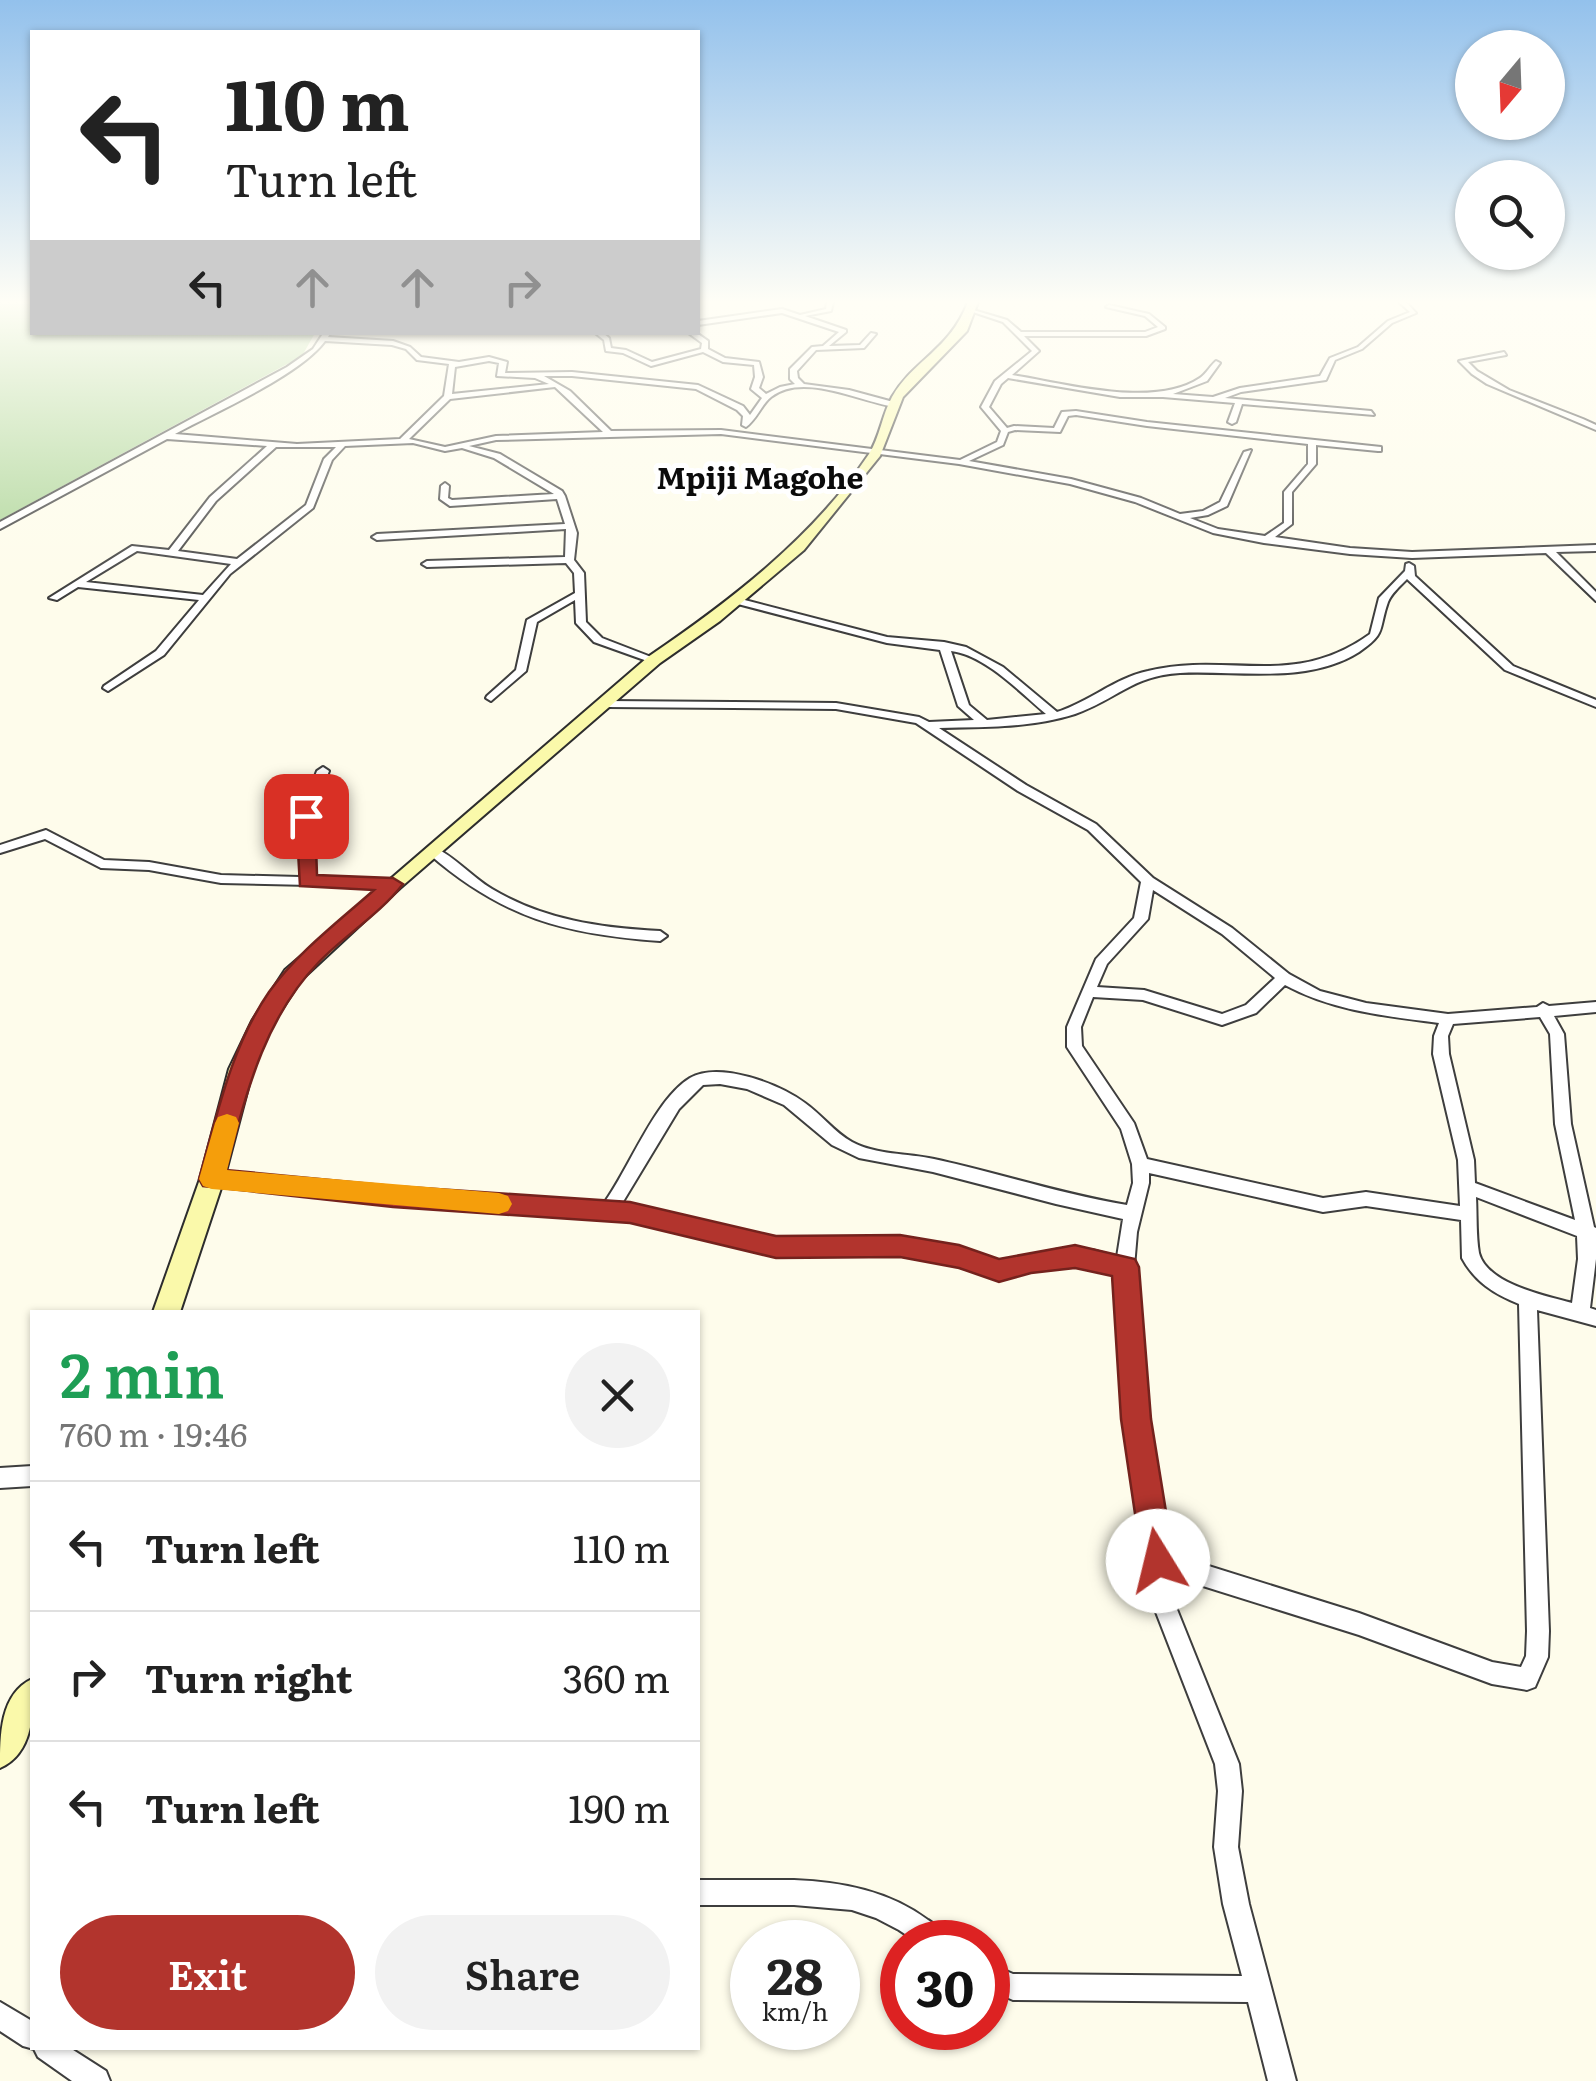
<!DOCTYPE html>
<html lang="en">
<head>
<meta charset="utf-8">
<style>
  :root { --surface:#fff; --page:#f2f2f2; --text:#222; --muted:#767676; --line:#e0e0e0; --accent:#b2342d }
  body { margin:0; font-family:Literata,serif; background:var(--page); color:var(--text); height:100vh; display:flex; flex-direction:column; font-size:38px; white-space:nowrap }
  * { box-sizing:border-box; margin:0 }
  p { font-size:32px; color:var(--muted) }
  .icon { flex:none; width:55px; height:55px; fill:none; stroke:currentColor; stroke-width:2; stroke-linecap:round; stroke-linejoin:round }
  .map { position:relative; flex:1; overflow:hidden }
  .panel { position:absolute; left:30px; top:1310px; width:670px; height:740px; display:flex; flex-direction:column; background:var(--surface); border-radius:0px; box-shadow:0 2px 8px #0004 }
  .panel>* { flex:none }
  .top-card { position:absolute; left:30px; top:30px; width:670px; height:305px; border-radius:0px; box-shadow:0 2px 8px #0004; background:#fff; color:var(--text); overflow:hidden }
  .needle { width:65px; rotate:199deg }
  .buttons { position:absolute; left:1455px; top:30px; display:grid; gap:20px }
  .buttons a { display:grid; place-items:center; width:110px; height:110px; border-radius:50%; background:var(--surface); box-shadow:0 2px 8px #0004; font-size:50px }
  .speed { position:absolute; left:730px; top:1920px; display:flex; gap:20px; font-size:50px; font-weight:700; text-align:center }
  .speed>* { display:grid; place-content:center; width:130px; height:130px; border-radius:50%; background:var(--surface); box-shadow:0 2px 8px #0004; line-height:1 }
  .speed small { font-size:25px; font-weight:400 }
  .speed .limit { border:15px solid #d22; background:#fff; color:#111 }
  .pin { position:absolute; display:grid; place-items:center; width:85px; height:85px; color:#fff; margin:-42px; border-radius:20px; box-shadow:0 5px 15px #0006 }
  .me { position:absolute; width:110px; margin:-55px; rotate:351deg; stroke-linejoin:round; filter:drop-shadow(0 0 8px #0008) }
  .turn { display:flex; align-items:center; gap:35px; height:210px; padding:0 30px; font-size:45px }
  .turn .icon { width:130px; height:130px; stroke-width:2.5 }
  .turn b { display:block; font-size:70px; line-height:85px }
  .lanes { display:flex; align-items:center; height:95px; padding:0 30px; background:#0003; justify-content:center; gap:50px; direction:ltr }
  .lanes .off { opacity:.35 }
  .round { display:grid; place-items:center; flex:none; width:105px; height:105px; border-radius:52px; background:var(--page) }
  .overview { display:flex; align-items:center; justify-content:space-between; height:170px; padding:0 30px }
  h1 { font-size:60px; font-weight:600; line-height:75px; color:#1e9e55 }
  .action { display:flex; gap:20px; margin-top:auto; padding:20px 30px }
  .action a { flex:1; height:115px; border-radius:60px; background:var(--accent); color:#fff; font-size:40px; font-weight:600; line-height:115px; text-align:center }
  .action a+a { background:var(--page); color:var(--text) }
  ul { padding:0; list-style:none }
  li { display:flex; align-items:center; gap:30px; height:130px; padding:0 30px; border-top:2px solid var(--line) }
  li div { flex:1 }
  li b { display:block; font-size:38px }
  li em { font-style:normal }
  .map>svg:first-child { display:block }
  .forest { fill:#add598 }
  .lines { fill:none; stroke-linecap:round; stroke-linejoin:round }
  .street-casing { stroke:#3e3e3e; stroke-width:4 }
  .secondary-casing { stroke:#2d2d2d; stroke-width:4 }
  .street { fill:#fff; fill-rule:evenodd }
  .secondary { fill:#faf9aa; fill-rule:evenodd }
  .route { fill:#b2342d; stroke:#74221d; stroke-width:2.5 }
  .slow { fill:#f59e0b }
  .labels { text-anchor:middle; stroke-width:10; stroke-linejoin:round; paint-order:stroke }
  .far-quarter-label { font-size:30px; font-weight:bold; fill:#0b0b0b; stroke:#fff }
</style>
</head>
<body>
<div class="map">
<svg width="1596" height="2081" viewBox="0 0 1596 2081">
  <rect width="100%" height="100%" fill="#fefceb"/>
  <path class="forest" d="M0 302H32V332L315 333 302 356 0 520Z"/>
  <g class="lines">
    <defs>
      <path id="street" d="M827 302H833L831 311 805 316 846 330V332L829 346 860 345 871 333 876 334 864 348 816 350 797 371 798 378 804 384 849 390 897 403V407C862 403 803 371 771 397 761 405 757 419 746 427L742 425 743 416 737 410 696 389 572 376H544L570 391 611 431 721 430 960 460 997 442 1001 431 981 407 995 381 1032 351 1003 322 970 311V309L1007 320 1021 332H1145L1158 327 1145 316 1106 307 1109 305 1149 314 1165 327V329L1146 336H1024L1039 351 1012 375C1064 383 1154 409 1200 378 1206 374 1211 365 1216 361L1220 363 1207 381 1173 394 1213 397 1240 388 1320 376 1330 358 1358 347 1388 321 1410 312 1399 302H1406L1416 313 1392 323 1362 349 1335 360 1326 380 1241 392 1225 398 1371 411 1374 415 1242 404 1236 422 1232 424 1228 422 1235 403 1163 397H1120L1008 378 1001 384 989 407 1007 428 1014 426 1054 428 1062 412 1076 411 1147 422 1381 447V451H1378L1316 445V464L1292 492V524L1275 537 1350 548 1412 552 1596 545V551L1556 552 1596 592V601L1546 553 1412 558 1350 554 1264 543 1213 533 1135 502 1070 484 959 464 721 434 496 440 469 446 500 454 562 491 565 496 577 533 574 560 584 573 586 622 602 638 659 660 650 662 594 642 576 623 575 600 537 622 526 671 491 701 486 698 487 696 516 670 527 620 575 593 574 573 566 563 427 567 422 564 427 561 565 557 566 529 377 540 372 537 377 534 565 524 557 499 450 506 440 499 441 486 445 483 449 486 448 498 452 500 554 494 494 458 462 448 445 451 413 443 345 446 332 460 313 508 230 574 164 655 108 691 103 688 104 686 156 651 199 600 78 587 57 600 49 598 132 546 169 550 210 497 267 446 167 439 0 529V522L287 367 313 349 324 332H331L328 337 393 341 410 347 421 357 459 362 489 357 507 362 505 373 572 372 698 385 743 406 750 415 762 398 751 389 755 377 754 365 723 362 703 352 651 366 623 353 606 351 604 340 594 332H602L609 338 611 348 626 350 652 362 701 349 702 343 687 332H695L708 341V349L725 358 759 362 763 377 759 388 766 394 780 387 795 384 790 379V369L812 347 823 346 839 332 782 313 698 325V321L782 309 800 315 826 309ZM325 341 392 345 406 349 417 360 449 364 444 396 400 439 297 444 175 434C215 412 299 376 325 341ZM489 361 499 363 497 376 535 378 549 384 452 394 455 367ZM555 387 603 432 496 436 445 447 409 439 450 399ZM1076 415 1147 426 1308 444V464L1284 492V523L1265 536 1218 529 1190 518 1208 515 1227 506 1251 450 1244 452 1220 502 1203 511 1180 514 1141 498 1071 479 969 461 1003 445 1008 432 1015 430 1060 432 1068 416ZM276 447H336L324 459 306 505 237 559 178 551 216 501ZM137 551 231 564 203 595 86 582Z
        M1504 352 1506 355 1468 362 1477 371 1509 390 1583 419 1596 425V430L1487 384 1472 374 1459 361Z
        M1409 563 1414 566 1415 576 1513 666 1596 700V707L1505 670 1407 579C1400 586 1391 594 1388 602 1378 630 1387 633 1359 652 1307 685 1237 670 1180 673 1131 676 1116 700 1075 714 1031 728 985 727 939 728L1026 785 1096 824 1153 878 1232 928 1289 974 1320 991 1366 1003 1448 1014 1537 1007 1543 1003 1549 1006 1596 1002V1012L1554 1016 1564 1034 1571 1124 1594 1227 1596 1228V1259L1590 1308 1596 1310V1326L1537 1310 1549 1631 1548 1657 1535 1687 1527 1690 1492 1684 1359 1635 1171 1576 1176 1607 1239 1764 1242 1791 1238 1847 1249 1904 1296 2081H1268L1248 2002 1013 2000 988 1989V1963L1013 1974 1242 1976 1223 1904 1214 1847 1218 1791 1215 1764 1154 1607 1126 1419 1117 1272 1092 1266 1060 1265 999 1278 959 1265 900 1253 776 1254 668 1227 608 1217 393 1204 212 1186 206 1184 204 1179 206 1174 212 1172 393 1190 604 1203C629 1169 655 1099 690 1078 720 1061 779 1084 805 1103 822 1115 834 1132 852 1142 876 1155 907 1153 934 1159 999 1173 1061 1194 1127 1205L1133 1183 1132 1164 1121 1129 1067 1047V1027L1096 959 1134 918 1141 882 1088 830 1018 791 916 723 836 709 607 707 601 704 607 701 836 703 919 717 929 722 974 720 958 706 940 650 887 643 734 603 732 601 737 598 887 637 944 642 966 647 1003 667 1057 712C1089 702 1115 678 1148 671 1230 651 1292 690 1370 634L1379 598 1405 571 1406 564ZM951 651C985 655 1021 693 1046 714L987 720 969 705ZM1153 890 1222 934 1275 978 1246 1005 1222 1014 1144 990 1097 987 1107 964 1148 919ZM1285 985C1333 1011 1386 1016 1439 1023L1434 1036 1433 1054 1458 1160 1460 1206 1366 1192 1323 1198 1147 1159 1134 1123 1082 1046 1081 1027 1093 997 1143 1000 1222 1025 1256 1013ZM1540 1017 1550 1034 1555 1124 1575 1220 1475 1183 1474 1160 1449 1054 1448 1036 1453 1024ZM720 1084 747 1089 784 1105 832 1145 859 1158 933 1172 1056 1204 1123 1219 1117 1257 1092 1250 1060 1249 999 1262 959 1249 900 1239 776 1240 668 1213 621 1205 679 1109 703 1085ZM1149 1173 1323 1212 1366 1206 1461 1220 1462 1258C1475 1282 1494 1294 1519 1304L1527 1631 1526 1656 1521 1667 1492 1662 1359 1613 1167 1553 1146 1419 1134 1267 1137 1232 1149 1183ZM1476 1197 1577 1236 1578 1259 1572 1303C1546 1296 1487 1284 1479 1253 1476 1236 1477 1215 1476 1197Z
        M323 767 329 771 312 816 313 877 393 880 400 884 398 887 221 883 149 870 101 868 45 839 0 853V845L46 830 104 860 149 862 221 875 300 877V816L317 771Z
        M434 847C455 857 472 877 492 889 544 920 601 928 660 931L667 936 660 941C564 934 503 918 429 854L428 851Z
        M32 1466V1486L0 1488V1468Z
        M794 1880C843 1882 889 1891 928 1920 938 1927 945 1931 950 1942H917L899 1930 876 1918 852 1910 794 1905H698V1880Z
        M0 2002 32 2021V2048H70L106 2071 110 2081H72L38 2057 34 2049 23 2046 0 2031Z"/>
      <path id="secondary" d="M968 302H978L967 331 903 397 880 456 804 550 720 621 660 663 400 888 301 980 273 1023 253 1069 224 1179 180 1312H153L200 1179 229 1069 252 1021 285 970 648 657C730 601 813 538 869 454 880 437 882 415 892 397 913 360 950 350 968 302Z
        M32 1679C34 1710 34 1753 0 1768 0 1735 0 1694 32 1679Z"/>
    </defs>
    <use href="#street" class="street-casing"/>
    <use href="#secondary" class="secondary-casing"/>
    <use href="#street" class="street"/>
    <use href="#secondary" class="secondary"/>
  </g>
  <linearGradient id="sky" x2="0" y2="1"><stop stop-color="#93c1ec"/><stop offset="0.51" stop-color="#fffef6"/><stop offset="1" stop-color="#fffef6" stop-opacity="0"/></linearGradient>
  <rect width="1596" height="593" fill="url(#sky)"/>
  <path class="route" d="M306 811 315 816 317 875 393 878 403 884C380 914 345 935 319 962 263 1020 246 1095 226 1170L393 1186 630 1202 776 1236 900 1235 959 1245 999 1259 1075 1245 1135 1259 1139 1267 1151 1419 1174 1561 1170 1573 1158 1577 1147 1573 1142 1561 1121 1419 1112 1276 1075 1268 1031 1273 999 1282 959 1268 900 1257 776 1258 630 1223 393 1207 203 1186 199 1179C217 1115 231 1047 269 992 298 952 338 922 374 890L300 886 296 816Z"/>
  <path class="slow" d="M227 1114 236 1117 239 1123 227 1170 499 1193 508 1196 512 1204 508 1211 499 1214 212 1189 203 1186 199 1179 215 1123 218 1117Z"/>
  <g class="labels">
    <g class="far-quarter-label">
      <text x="760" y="489">Mpiji Magohe</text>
    </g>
  </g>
</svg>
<div class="buttons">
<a><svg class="needle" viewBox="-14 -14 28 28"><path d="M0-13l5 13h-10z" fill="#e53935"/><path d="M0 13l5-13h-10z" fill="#767676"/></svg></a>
<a><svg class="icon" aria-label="search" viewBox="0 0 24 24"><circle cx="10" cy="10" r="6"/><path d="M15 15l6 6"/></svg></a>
</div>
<div class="speed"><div>28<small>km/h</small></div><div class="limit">30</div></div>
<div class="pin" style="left:306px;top:816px;background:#d93025"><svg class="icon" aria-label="arrive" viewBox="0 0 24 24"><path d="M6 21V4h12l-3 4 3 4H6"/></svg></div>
<svg class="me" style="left:1158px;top:1561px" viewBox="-20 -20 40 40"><circle r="19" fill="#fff"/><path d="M0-13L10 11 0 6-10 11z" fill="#b2342d"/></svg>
<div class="top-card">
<div class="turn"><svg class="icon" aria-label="left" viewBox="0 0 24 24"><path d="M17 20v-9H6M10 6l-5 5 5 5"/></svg><div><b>110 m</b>Turn left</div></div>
<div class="lanes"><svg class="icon" aria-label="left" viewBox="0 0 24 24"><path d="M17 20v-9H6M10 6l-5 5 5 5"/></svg><svg class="icon off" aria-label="ahead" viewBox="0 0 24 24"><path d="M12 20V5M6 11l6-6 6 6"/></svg><svg class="icon off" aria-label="ahead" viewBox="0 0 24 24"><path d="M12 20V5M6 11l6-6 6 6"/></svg><svg class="icon off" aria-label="right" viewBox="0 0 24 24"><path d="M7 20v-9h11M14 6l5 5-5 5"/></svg></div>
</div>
<section class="panel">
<div class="overview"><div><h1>2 min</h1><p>760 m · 19:46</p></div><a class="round"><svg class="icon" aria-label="close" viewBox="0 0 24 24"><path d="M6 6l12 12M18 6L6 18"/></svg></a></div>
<ul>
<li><svg class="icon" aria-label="left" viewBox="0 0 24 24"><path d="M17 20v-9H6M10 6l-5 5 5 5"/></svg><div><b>Turn left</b></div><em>110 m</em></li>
<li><svg class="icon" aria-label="right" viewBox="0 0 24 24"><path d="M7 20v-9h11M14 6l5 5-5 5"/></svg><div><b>Turn right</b></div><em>360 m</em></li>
<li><svg class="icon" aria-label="left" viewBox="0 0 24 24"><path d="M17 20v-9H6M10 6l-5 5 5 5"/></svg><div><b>Turn left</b></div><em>190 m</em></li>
</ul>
<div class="action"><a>Exit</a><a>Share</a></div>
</section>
</div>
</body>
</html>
